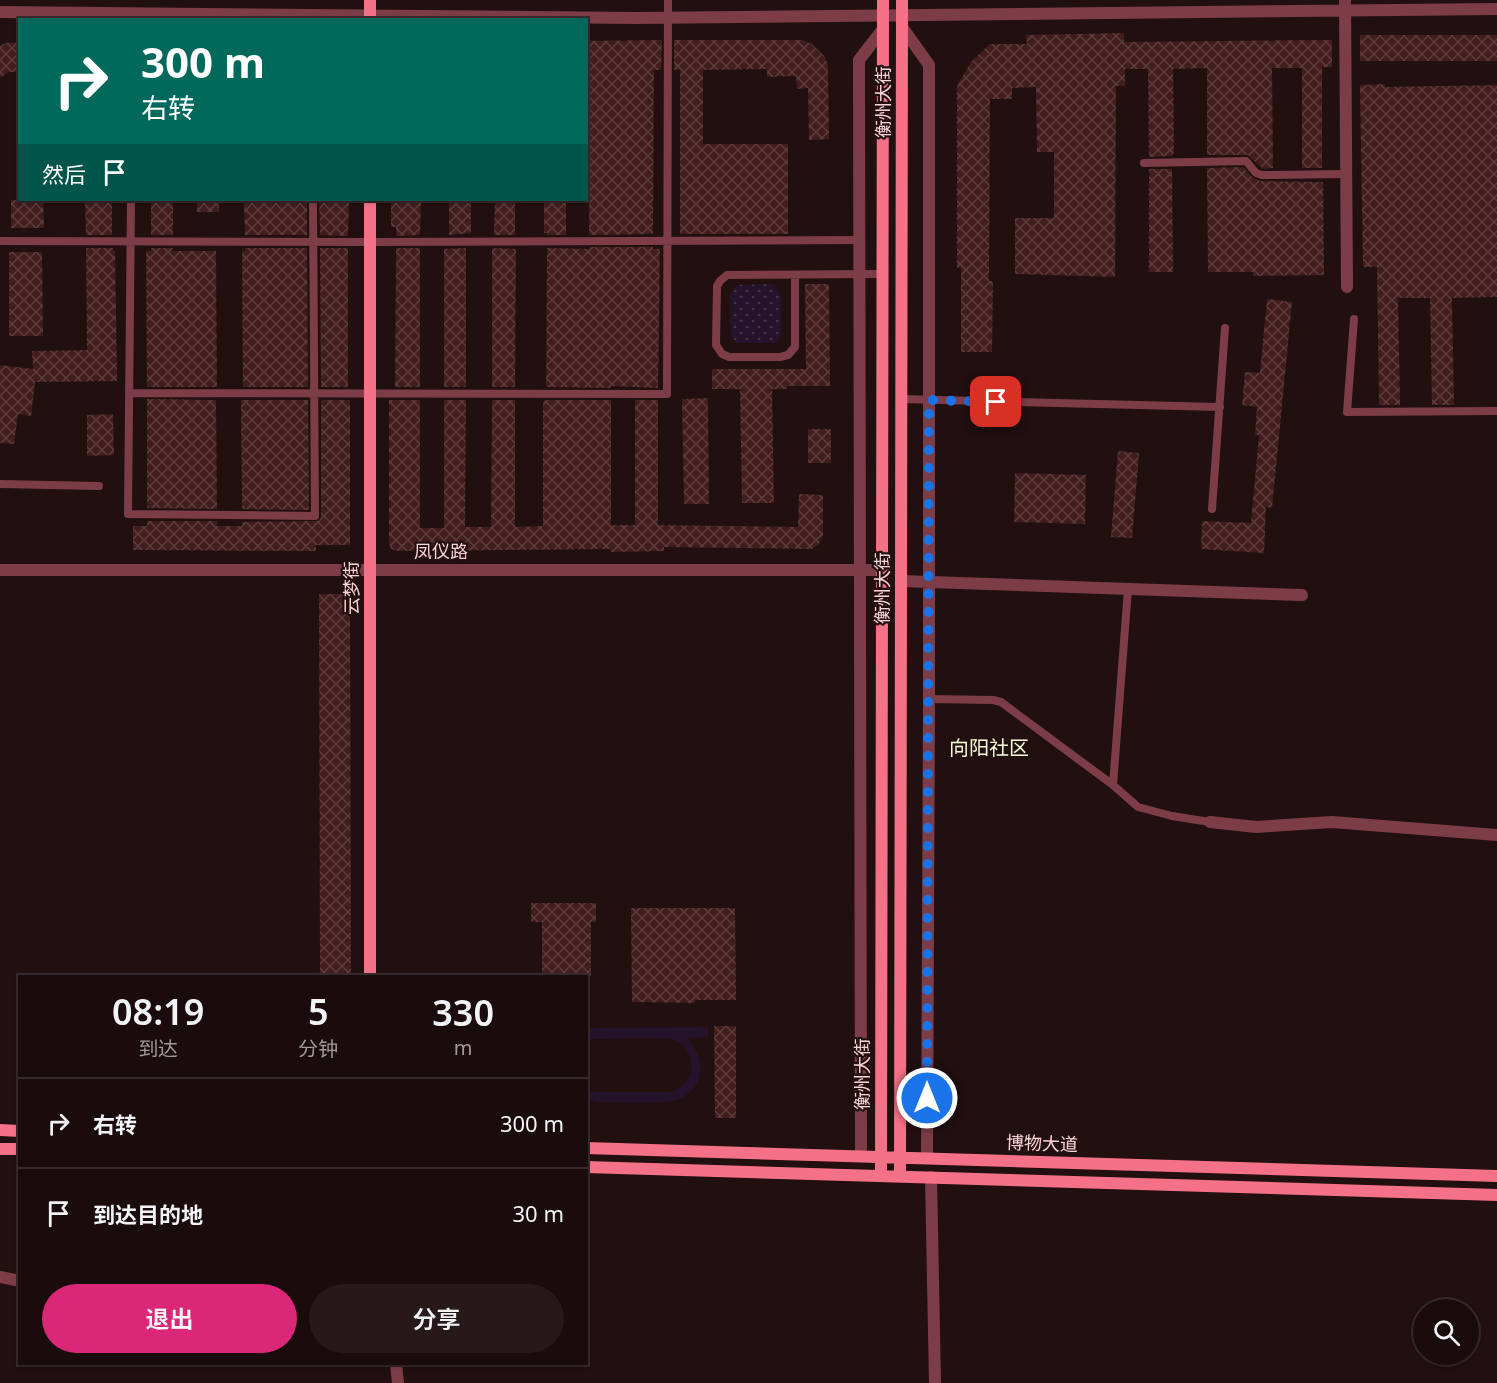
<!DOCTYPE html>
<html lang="zh">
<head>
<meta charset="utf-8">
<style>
  :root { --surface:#1a0b0c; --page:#27191a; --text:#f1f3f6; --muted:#9f9b9d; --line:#382b2d; --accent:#db2777 }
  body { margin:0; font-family:"Noto Sans","Noto Sans SC",sans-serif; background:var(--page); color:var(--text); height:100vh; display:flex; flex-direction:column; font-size:22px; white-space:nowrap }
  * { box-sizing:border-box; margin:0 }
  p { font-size:20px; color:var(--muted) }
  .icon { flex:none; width:33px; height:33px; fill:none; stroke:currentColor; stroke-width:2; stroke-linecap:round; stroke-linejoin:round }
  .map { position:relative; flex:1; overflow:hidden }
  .side { position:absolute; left:18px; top:975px; width:570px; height:390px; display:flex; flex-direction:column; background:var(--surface); border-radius:0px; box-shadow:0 2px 4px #0004,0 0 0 2px var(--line) }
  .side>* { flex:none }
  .top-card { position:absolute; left:18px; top:18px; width:570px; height:183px; border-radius:0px; box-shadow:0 2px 4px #0004,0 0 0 2px var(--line); background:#00695c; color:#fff; overflow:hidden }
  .controls { position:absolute; left:1413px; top:1299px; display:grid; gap:12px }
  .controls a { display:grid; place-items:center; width:66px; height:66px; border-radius:50%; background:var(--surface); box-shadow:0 2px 4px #0004,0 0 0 2px var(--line); font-size:30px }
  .pin { position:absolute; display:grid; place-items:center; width:51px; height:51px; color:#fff; margin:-26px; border-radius:12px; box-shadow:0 3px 9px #0006 }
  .me { position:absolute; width:66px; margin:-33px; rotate:0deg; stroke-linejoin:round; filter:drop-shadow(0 0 4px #0008) }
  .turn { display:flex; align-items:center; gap:21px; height:126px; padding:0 24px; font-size:27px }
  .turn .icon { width:78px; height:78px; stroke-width:2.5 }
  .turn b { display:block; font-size:42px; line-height:51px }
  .then { display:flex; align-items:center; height:57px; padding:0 24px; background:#0003; gap:12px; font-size:22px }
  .eta { display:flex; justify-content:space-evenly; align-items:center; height:102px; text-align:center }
  .eta b { font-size:36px; font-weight:600; line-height:42px }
  .cta { display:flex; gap:12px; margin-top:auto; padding:12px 24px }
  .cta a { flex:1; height:69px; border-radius:36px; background:var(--accent); color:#fff; font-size:24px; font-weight:600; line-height:69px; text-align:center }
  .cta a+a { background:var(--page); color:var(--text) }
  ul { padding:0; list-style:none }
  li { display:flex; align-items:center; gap:18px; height:90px; padding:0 24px; border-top:2px solid var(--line) }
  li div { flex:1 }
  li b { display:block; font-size:22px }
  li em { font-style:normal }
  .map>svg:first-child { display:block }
  .grass { fill:url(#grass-dots) }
  .pitch { fill:#25132b }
  .building { fill:url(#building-cross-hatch) }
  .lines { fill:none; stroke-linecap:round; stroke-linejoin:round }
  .lane { stroke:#7d3d48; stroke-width:8 }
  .street { stroke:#7d3d48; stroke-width:12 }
  .secondary { stroke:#f57188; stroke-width:12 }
  .route { stroke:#1a73e8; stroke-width:10; stroke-dasharray:0 18 }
  .labels { text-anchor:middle; stroke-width:4.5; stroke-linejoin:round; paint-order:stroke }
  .street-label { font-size:18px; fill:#fcd3d6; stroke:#220f10 }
  .neighbourhood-label { font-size:20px; fill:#f6fcd5; stroke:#220f10 }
</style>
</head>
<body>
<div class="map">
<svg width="1497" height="1383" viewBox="0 0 1497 1383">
  <defs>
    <pattern id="grass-dots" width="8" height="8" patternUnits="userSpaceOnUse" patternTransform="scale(1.5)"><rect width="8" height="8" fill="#25132b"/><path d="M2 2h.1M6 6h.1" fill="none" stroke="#463449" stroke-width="1.8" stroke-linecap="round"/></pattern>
    <pattern id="building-cross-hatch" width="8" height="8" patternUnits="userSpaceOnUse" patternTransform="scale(1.5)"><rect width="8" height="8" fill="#411d1d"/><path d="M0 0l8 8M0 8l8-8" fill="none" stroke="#5d3d3d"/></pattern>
  </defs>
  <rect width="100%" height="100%" fill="#220f10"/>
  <path class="grass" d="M774 284 781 296V335L775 343H737L731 336 730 296 736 285Z"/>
  <path class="pitch" d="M708 1027V1037L687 1038C705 1056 707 1088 679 1099 669 1104 598 1104 587 1100V1090L595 1092H672C682 1087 691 1079 692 1067 692 1056 686 1045 675 1040 664 1036 610 1039 594 1039L587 1042V1028Z"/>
  <path class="building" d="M1124 33V42L1332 40V67H1322V168H1302V68H1272L1273 168 1263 169 1248 155H1207V68L1173 69 1174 153 1172 156 1149 157 1148 69H1125V86H1116L1115 277 1015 274V218H1054V152H1037L1036 87 1012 88V99H990L989 281H993L992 352H961V268H957V86L971 62 990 44H1027L1026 35Z
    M1360 35H1497V61H1360Z
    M662 40 661 70H654L653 234 589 235 590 71H586V41Z
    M674 40H802L812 44 824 56 828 64 829 139 809 140 808 88 797 89 796 76 767 77V69L703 70V144H788V234H680V70H674Z
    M20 42V72H9L0 78V46L6 43Z
    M1385 84V87L1497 85V297L1452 298 1454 405H1432L1430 298H1398L1400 405H1379L1377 267H1363L1360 85Z
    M1243 167 1252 177 1260 181 1323 182 1324 275 1253 276V272H1208L1207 168Z
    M1149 169H1172L1173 272H1149Z
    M11 200H43L44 228H11Z
    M85 200H112V235H86Z
    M151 200H173V235H151Z
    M197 200H219V212H197Z
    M244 200H307V235H245Z
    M319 200H349L348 236 320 235Z
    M391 200H421L420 235 396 236V227H391Z
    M449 200H471V233L449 235Z
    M495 200H515V235H494Z
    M544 200H566V235H547V233H544Z
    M589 247H653V249H660L658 388 611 386V388L546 387 547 248 589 249Z
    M86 248H113V251H115L117 381 35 382 31 416 18 414 14 444 0 443V365L33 369 32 351 87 350Z
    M151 248H173V251H216L217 387H147L146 251H151Z
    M245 248H307L308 387H243L242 251H245Z
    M320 248H348V387H321Z
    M396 248H420V387H395Z
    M466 248V387H444V249Z
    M494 248 516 249 515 387H492V249Z
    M9 252H42L43 336H9Z
    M805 284H829L830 386H787V389H772L774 503H742L740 389H712V369H806Z
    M1267 299 1292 302 1272 508 1266 507 1264 553 1201 549 1202 521 1251 523 1259 435H1255L1257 407 1242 405 1245 372 1260 373Z
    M708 398 709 504H684L682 399Z
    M147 399 216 400 217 509 147 508Z
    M241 400H308L309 510 242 509Z
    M321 400H350V545H316V551L133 550V526H147V521H217V526H242V522L319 521 321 516Z
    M389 400H420V528H444V400H466L465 527H491L492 400H515V527L543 526V402L546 400H611V525H635V400H658V525L798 527 799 494 823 495V536L819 544 812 549 664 547V551L611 552V549L398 551 391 549 389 543Z
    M113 414 114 455 87 456V415Z
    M808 429H831V463H808Z
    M1118 451 1139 453 1132 538 1111 537Z
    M1015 473 1086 475 1085 524 1014 522Z
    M319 594H350L351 976H320Z
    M531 903H596V922H591V976H542V922H531Z
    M631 908H735L736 1000H695V1003L632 1002Z
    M714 1026H736V1118H715Z"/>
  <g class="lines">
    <path class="lane" d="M1144 163 1246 161 1256 173 1262 175 1346 174
      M131 200 128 514 315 516 313 200
      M0 241 370 242 860 240
      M795 275V347L788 355 780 357H729L722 354 716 345 717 286 720 281 727 275 882 274
      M1354 319 1347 412 1497 411
      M129 393 667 394 668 0
      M901 399 1220 407
      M0 484 99 486
      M1212 509 1225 328
      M1128 589 1113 785 1138 807 1172 816 1210 822
      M929 699 993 700 1001 702 1113 785"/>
    <path class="street" d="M1345 0 1347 287
      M0 12 636 18 1497 9
      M902 27 929 65V699L927 1158
      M0 570H882
      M901 581 1302 595
      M1210 822 1256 827 1332 822 1497 835
      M861 1156 859 60 883 29
      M931 1177 935 1383
      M0 1277 20 1281
      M396 1364 398 1383"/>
    <path class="secondary" d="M370 20V0
      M370 976V200
      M0 1130 20 1131
      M586 1148 1497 1176
      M0 1149H20
      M586 1167 1497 1195
      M881 1175 883 0
      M900 1176 902 0"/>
  </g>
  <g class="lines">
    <path class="route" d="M927 1098 929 400 996 402"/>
  </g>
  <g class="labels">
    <g class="street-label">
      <text transform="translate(884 102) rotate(-90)" y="6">衡州大街</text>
      <text x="441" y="558">凤仪路</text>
      <text transform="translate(352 588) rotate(-90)" y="6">云梦街</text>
      <text transform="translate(883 588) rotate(-90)" y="6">衡州大街</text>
      <text transform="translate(863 1074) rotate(-90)" y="6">衡州大街</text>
      <text transform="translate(1042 1144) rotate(2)" y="6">博物大道</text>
    </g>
    <g class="neighbourhood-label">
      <text x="989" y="755">向阳社区</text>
    </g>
  </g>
</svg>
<div class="controls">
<a><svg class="icon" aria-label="search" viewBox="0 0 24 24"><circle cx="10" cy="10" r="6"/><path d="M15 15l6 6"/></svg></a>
</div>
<div class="pin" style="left:996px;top:402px;background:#d93025"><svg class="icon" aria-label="arrive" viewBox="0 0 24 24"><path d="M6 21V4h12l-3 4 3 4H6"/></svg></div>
<svg class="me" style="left:927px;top:1098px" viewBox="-20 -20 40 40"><circle r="17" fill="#1a73e8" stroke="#fff" stroke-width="3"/><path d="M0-11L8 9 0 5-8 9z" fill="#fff"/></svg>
<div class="top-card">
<div class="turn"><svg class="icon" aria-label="right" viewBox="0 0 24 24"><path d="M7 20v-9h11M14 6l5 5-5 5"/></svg><div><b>300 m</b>右转</div></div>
<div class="then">然后<svg class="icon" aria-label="arrive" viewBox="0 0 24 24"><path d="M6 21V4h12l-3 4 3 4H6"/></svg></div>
</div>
<section class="side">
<div class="eta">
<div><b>08:19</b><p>到达</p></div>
<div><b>5</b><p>分钟</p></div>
<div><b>330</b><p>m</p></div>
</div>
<ul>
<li><svg class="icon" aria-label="right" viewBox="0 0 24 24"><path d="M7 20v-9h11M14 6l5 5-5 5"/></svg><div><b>右转</b></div><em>300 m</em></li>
<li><svg class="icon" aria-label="arrive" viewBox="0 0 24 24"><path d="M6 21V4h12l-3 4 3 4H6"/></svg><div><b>到达目的地</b></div><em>30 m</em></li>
</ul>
<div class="cta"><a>退出</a><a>分享</a></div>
</section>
</div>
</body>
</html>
